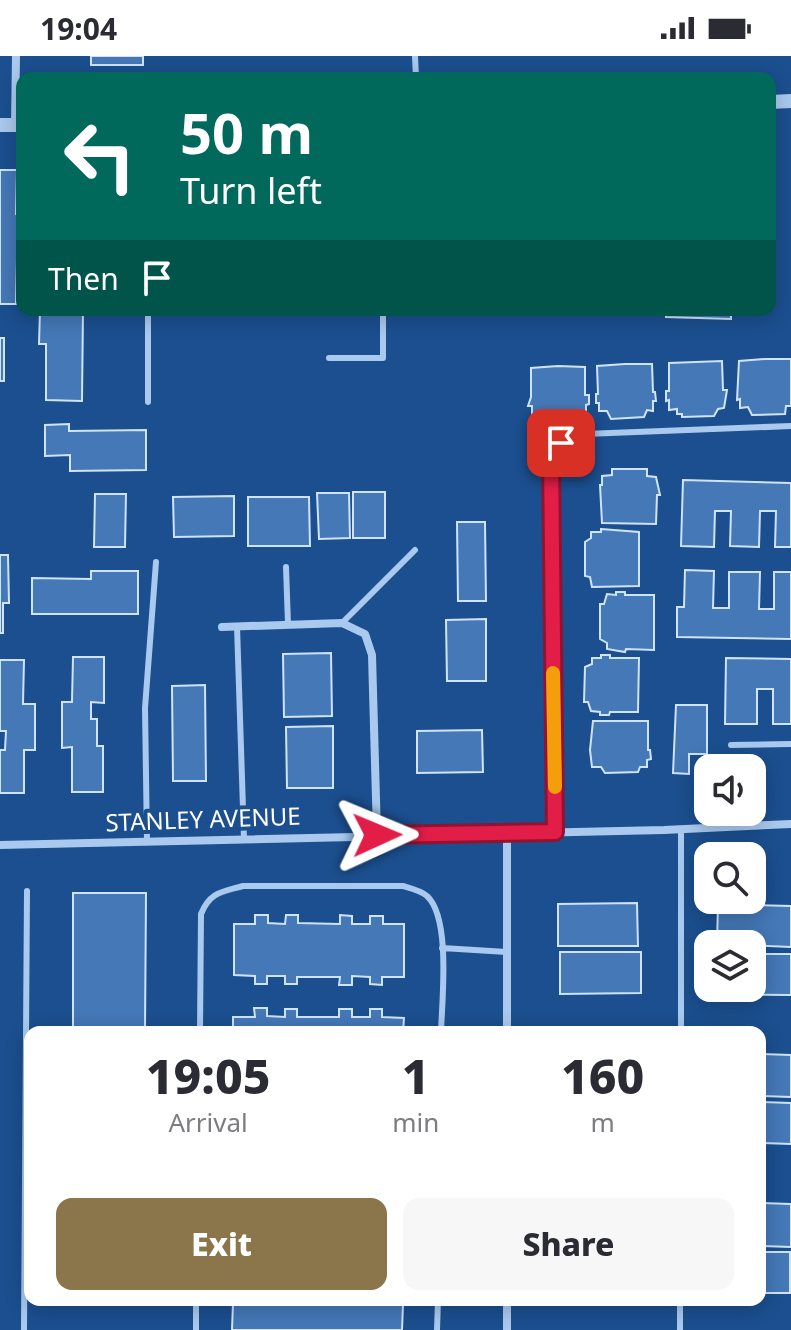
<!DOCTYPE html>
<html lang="en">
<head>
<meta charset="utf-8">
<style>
  :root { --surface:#fff; --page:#f7f7f7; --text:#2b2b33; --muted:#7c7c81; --accent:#8a764a }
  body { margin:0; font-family:"Noto Sans",sans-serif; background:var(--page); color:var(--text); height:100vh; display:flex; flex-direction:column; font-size:30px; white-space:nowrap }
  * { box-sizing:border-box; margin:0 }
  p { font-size:26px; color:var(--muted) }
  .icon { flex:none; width:44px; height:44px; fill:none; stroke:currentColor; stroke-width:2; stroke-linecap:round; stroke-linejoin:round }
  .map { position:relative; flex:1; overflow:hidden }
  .side { position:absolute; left:24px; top:970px; width:742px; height:280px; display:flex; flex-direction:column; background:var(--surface); border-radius:16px; box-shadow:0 4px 20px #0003 }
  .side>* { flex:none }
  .banner { position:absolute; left:16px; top:16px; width:760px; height:244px; border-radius:16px; box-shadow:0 4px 20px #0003; background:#00695c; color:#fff; overflow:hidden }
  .fabs { position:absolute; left:694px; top:698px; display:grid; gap:16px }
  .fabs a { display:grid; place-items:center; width:72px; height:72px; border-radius:16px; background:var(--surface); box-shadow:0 4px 20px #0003; font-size:40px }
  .pin { position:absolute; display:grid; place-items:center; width:68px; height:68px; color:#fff; margin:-34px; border-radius:16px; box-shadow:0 4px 12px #0006 }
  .me { position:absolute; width:88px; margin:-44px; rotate:89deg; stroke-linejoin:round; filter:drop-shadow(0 0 6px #0008) }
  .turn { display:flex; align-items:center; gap:28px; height:168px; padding:0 32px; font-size:36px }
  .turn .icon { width:104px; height:104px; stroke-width:2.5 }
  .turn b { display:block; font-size:56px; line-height:68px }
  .then { display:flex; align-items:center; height:76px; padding:0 32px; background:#0003; gap:16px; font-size:30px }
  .eta { display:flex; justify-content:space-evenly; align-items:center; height:136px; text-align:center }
  .eta b { font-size:48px; font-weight:800; line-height:56px }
  .button { display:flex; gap:16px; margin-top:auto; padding:16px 32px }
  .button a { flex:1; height:92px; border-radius:16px; background:var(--accent); color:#fff; font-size:32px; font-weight:800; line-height:92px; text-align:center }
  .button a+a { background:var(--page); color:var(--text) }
  .status { display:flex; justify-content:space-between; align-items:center; height:56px; padding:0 40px; background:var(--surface); direction:ltr }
  .status svg { height:22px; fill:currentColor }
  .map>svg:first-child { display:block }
  .building { fill:#4478b7; stroke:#cfe3fa; stroke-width:2 }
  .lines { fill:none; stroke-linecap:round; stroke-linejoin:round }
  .service { stroke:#a9c9ee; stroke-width:6 }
  .minor { stroke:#a9c9ee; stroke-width:8 }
  .tertiary { stroke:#a9c9ee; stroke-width:14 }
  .route-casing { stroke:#92132f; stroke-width:20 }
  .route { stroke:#e11d48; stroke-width:14 }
  .slow { stroke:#f59e0b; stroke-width:14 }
  .labels { text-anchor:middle; stroke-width:8; stroke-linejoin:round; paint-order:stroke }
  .street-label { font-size:24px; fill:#fff; stroke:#1b4f8f }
</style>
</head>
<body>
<div class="status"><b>19:04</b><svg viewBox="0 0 49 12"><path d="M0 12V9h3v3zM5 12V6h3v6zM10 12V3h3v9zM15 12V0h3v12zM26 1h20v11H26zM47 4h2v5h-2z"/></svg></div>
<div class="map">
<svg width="791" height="1274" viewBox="0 0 791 1274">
  <rect width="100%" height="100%" fill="#1b4f8f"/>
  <path class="building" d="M91 0H143V9H91Z
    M0 114H17L16 158H22V204H17L16 248H0Z
    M40 254H83L82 345 46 344V288H39Z
    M666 254H731V263L666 261Z
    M0 282H4V325H0Z
    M765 303H791V350H786L785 358 752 359 748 351 740 352V343L737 344 739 305Z
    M722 305 723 334H727L724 352 718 353 714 360 682 361V358H677V353L669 354V344L666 345V335H669V307Z
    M625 308H652L653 336H655L656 345H653V355L647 354 644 361 611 363 607 355H599V347H596V338H598L597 310Z
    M558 310 585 311V339H589V348L586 349V357H581L576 364 541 365 539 358H532V350H528L531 341V312Z
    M69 368V375L146 374V414L70 415V399L45 400V369Z
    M612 413H647V420L656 421 660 439H657L656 468 602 467 600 429H602V420L612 419Z
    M683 424 791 427V491H775L776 455H760L759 491 730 490 731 455H715L714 491 681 490Z
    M353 436H385V482H353Z
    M317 437H349L350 482 319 483Z
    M95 438H126L125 491H94Z
    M234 440V480L174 481 173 441Z
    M248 441H309L310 490H248Z
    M457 466H485L486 545H458Z
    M601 473 639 476V530L592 531 590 521 585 520V486L591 482V476H601Z
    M0 499H8L9 547H3V577H0Z
    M685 514 714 515 713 552H729V516H760L759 553H774V516H791V583L677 581V551H684Z
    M91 515H138V558H32V522L91 523Z
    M616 536H625V539H654V594L626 593 625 596 607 593V587L600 583V548H604L607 538 616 539Z
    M486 563V625H447L446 564Z
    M331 597 332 660 284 661 283 598Z
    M601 599H610V602H639L638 656H610L609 659H600V656L591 655 588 646H584L585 611 592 608V602H601Z
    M73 601H104V647L91 646V663H97V690H103V736H72V691L62 692V646H72Z
    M726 602 791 603V668H773V633H757V668H725Z
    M0 604H24L23 648H35V694H24V737H0V694H5L6 675H0Z
    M205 629 206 725H173L172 630Z
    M676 649H707V698H689V718L673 717Z
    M593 665H648V694H650L651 703 647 704V711H640L638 716 605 717 601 711H592L590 694Z
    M333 670V732H287L286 671Z
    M482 674 483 716 417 717V675Z
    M73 837H146L145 976H73Z
    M637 847 638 890H558V848Z
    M718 848 791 850V891L717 888Z
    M255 859H268V867L285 868 286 859H298V867L340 868V859L352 860V868H370V860H383V868H404V921H382V929L370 928V921L352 920V929H339L340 921H297V928H285V920H267V928H255V920L234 919V868H255Z
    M560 896H641V937L560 938Z
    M752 898H791V939L713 938V932H752Z
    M254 952H267V960L285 961V953H297V961H339V953H352V961H370V953H382V961L404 962 403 976H233V961H255Z
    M760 998 791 999V1041L760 1040Z
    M760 1046 791 1047V1088L760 1087Z
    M760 1147 791 1148V1191L760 1190Z
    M760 1196H790V1237H760Z
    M253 1244H266V1248H284V1244H297V1248H338V1244H351L350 1248H368V1244H381V1248H403L402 1274H232L233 1247H253Z"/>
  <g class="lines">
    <path class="service" d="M415 0 416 22
      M148 254V346
      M329 302H383V254
      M286 511 288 568
      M342 567 415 494
      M237 570 244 783
      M731 689 791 688
      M555 776 551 400 561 387 585 378 791 370
      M147 786 145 652 156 506
      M442 892 507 896
      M200 976 201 858C210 836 222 836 243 830H403C410 832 422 835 427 840 451 862 442 944 441 976
      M681 976V773
      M24 1274 27 835
      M196 1274V1244
      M437 1274 438 1244
      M680 1274V1244"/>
    <path class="minor" d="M15 69 16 0
      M222 571 342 567 365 578 372 599 377 779
      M0 789 664 774 791 768
      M507 976V777
      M507 1274V1244"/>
    <path class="tertiary" d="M770 46 791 45
      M0 69H22"/>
  </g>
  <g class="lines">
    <defs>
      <path id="route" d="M377 779 555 776 551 400 561 387"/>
    </defs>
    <use href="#route" class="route-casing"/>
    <use href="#route" class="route"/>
    <path class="slow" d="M553 617 555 731"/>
  </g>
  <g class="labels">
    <g class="street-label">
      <text transform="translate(203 764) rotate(-2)" y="8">STANLEY AVENUE</text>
    </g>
  </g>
</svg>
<div class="fabs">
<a><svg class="icon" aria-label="sound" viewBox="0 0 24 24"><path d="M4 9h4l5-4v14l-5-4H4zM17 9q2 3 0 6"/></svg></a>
<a><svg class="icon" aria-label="search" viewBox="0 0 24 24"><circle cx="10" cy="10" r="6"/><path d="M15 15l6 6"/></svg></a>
<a><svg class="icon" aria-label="layers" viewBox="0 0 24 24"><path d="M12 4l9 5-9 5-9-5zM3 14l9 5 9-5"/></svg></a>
</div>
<div class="pin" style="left:561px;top:387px;background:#d93025"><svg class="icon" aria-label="arrive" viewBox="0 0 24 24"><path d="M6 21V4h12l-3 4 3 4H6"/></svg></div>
<svg class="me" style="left:377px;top:779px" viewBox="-20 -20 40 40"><path d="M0-17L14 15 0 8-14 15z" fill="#e11d48" stroke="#fff" stroke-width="4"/></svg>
<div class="banner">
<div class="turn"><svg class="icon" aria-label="left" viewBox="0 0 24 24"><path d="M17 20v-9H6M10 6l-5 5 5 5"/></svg><div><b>50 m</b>Turn left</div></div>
<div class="then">Then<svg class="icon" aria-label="arrive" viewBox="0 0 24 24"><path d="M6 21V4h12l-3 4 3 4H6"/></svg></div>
</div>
<section class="side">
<div class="eta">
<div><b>19:05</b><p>Arrival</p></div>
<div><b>1</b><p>min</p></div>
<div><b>160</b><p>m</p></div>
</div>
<div class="button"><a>Exit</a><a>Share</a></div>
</section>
</div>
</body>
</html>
